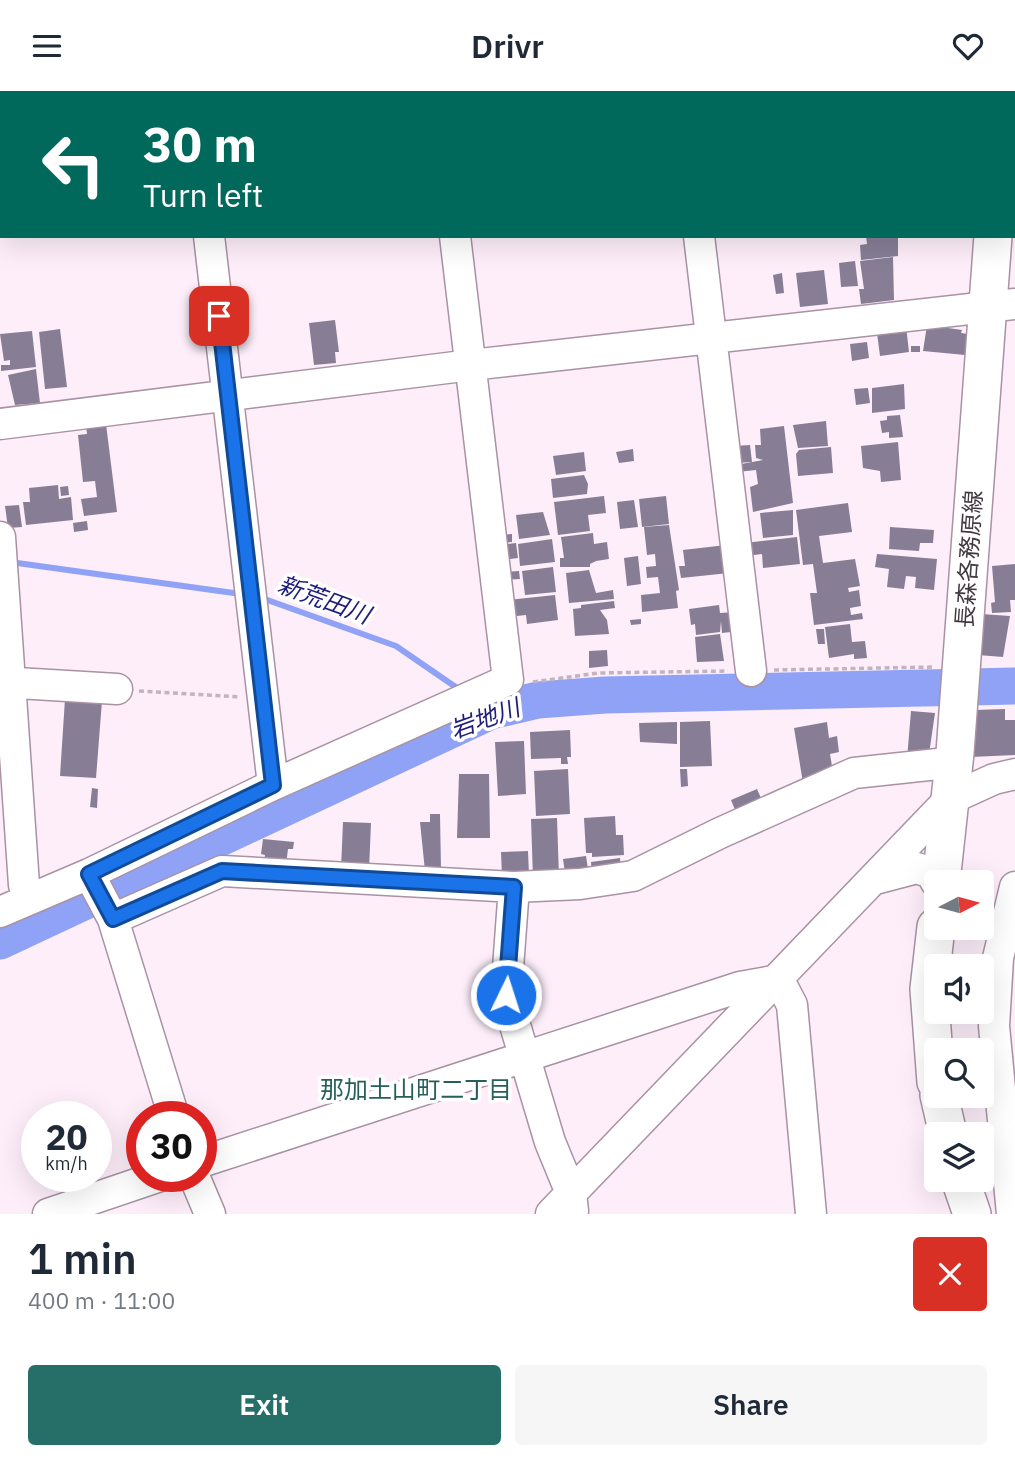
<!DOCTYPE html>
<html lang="en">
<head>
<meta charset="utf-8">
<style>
  :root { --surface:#fff; --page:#f6f6f7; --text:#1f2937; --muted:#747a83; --accent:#266f68 }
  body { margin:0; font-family:"IBM Plex Sans","Noto Sans JP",sans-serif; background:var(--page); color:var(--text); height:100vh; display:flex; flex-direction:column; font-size:26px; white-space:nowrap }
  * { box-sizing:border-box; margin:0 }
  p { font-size:23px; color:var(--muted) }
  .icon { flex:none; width:38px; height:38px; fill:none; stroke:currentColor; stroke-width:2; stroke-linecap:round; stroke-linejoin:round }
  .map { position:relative; height:1123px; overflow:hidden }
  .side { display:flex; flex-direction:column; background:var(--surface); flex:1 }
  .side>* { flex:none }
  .guide { position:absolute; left:0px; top:0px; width:1015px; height:147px; box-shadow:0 7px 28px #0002; background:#00695c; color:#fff; overflow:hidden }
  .needle { width:46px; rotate:84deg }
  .tools { position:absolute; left:924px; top:779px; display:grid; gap:14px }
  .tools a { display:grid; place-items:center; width:70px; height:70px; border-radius:7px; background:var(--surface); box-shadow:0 7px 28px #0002; font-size:35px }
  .speed { position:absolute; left:21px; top:1010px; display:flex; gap:14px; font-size:35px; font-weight:700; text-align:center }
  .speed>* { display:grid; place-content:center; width:91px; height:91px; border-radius:50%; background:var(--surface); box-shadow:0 7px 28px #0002; line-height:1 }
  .speed small { font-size:18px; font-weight:400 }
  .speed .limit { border:10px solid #d22; background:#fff; color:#111 }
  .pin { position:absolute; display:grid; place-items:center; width:60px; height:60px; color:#fff; margin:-30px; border-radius:14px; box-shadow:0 4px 10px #0006 }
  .me { position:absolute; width:77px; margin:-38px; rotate:4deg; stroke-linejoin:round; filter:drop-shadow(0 0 5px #0008) }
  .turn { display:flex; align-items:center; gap:24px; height:147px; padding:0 28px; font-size:32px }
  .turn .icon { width:91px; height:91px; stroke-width:2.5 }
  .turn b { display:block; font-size:49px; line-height:60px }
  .round { display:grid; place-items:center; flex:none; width:74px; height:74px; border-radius:7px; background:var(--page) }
  .overview { display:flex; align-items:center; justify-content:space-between; height:119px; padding:0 28px }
  h1 { font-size:42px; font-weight:600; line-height:52px }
  .button { display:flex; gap:14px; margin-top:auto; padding:14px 28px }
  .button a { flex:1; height:80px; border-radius:7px; background:var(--accent); color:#fff; font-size:28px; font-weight:600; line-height:80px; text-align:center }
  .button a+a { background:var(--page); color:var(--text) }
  header { display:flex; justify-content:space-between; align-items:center; height:91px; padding:0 28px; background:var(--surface); font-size:32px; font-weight:600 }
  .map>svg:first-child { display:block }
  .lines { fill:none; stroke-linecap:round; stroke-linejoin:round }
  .stream { stroke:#90a2f6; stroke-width:6 }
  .river { stroke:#90a2f6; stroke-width:37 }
  .building { fill:#877e95 }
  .minor-casing { stroke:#a892a4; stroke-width:33 }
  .major-casing { stroke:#a892a4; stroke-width:40 }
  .path { stroke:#c2b4bf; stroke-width:3.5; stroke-dasharray:5 3.5; stroke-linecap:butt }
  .minor { stroke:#fff; stroke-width:30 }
  .major { stroke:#fff; stroke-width:37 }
  .route-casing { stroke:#114b97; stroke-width:18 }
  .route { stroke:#1a73e8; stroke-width:12 }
  .labels { text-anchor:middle; stroke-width:7; stroke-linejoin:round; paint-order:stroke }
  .street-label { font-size:23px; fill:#433a41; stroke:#fff }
  .water-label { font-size:24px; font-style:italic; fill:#1f1d7c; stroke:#fff }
  .neighbourhood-label { font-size:24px; fill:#27605a; stroke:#fff }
</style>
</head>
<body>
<header><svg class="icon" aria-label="menu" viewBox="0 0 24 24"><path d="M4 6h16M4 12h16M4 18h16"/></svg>Drivr<svg class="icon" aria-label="heart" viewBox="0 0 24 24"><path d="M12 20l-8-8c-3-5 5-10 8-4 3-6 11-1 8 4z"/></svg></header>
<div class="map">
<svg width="1015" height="1123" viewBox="0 0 1015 1123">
  <rect width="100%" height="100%" fill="#fdeefa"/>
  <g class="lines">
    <path class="stream" d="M10 471 241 503
      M259 506 396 555 460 599
      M478 611 491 620"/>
    <path class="river" d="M0 850 491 620 538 609 605 604 1015 595"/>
  </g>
  <path class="building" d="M866 145H898V165L861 169 860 154 867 153Z
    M893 166 894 209 861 213 859 198H864L860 170Z
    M855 170 858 195 841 196 839 172Z
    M824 179 828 213 800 216 796 182Z
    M782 182 784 202 776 203 773 184Z
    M335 229 339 261H335L336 272 314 274 309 232Z
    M927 234 962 239 961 242 968 243 965 264 923 260Z
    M906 235 909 261 880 265 877 242Z
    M60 238 67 296 45 298 39 241Z
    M32 240 36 276 1 280V274H10V269L4 270 0 243Z
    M867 251 869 267 852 270 850 253Z
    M911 255H920V261H911Z
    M36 278 40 312 15 314 8 284Z
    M904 293 905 318 872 322V297Z
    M868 297 870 312 856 314 854 298Z
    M900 324 903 346 889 347V341L882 342 880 330 887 329V325Z
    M826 330 828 355 798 357 793 334Z
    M106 333 117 421 84 425 81 408 97 406 95 390 83 391 78 344 87 343 86 335Z
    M784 335 793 412 753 421 750 396 758 393 756 379 737 381 736 374 763 369 756 367 755 354H761L760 338Z
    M898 351 901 389 881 391 880 380 863 377 861 355Z
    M750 354 752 371 736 372 734 355Z
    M831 356 833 382 798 385 796 363 799 359Z
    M633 358 634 370 619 372 616 361Z
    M584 361 586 380 556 384 553 365Z
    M584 384 588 393 587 403 553 407 551 388Z
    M58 394 59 408 71 406 73 429 26 434 23 411H30L29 397Z
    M68 395 69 404 61 405 60 396Z
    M604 405 606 422 588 424 590 440 558 444 554 411Z
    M666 405 669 433 642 436 639 408Z
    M634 409 638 436 620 438 617 411Z
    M848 412 852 441 819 445 823 472 855 468 860 495 848 497 849 501 859 499 861 515 850 517 851 524 862 522 863 528 814 534 810 502H817L813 473 803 474 796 419Z
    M19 414 22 436 8 437 5 415Z
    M793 419V444L763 447 760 422Z
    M543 421 550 444 519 448 516 424Z
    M87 430 88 439 74 441 73 432Z
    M669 434 679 499 676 500 678 517 642 521 641 504 660 502 658 486 647 487 646 476 656 475 655 463 647 464 644 436Z
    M890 436 934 439 933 452H920L919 460 889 458Z
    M593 442 594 453 607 451 609 468 596 470 590 473V476H560V467H564L561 446Z
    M512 443V451L500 452 499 444Z
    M797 446 800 473 763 477 762 463 746 465 745 452Z
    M552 448 555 471 520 475 518 453Z
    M516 452 518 467 503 469 501 454Z
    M726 454 729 482 681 487 679 475H685L683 459Z
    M877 463 937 468 934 499 915 497 916 486 906 485 904 498 887 496 889 478 875 476Z
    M638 465 641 493 627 495 624 467Z
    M1015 473V509H1010L1011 521 992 522 991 512 995 511 992 475Z
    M553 476 556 501 525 504 522 480Z
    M589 479 596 502 613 499 614 508 569 512 566 482Z
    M519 480 520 488 504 489 503 481Z
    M555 504 558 529 527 533 526 524 508 526 507 509Z
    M614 510 615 517 600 519 607 529 609 543 575 545 573 518 581 517V514Z
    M719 514 720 522 736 521 739 540 722 542 721 530 720 541 696 544 695 533 691 534 689 518Z
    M981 523 1010 525 1003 566 978 564Z
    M641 528V533L631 534 630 529Z
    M850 533 852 551 865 550 867 567 854 568V563L829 567 825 536Z
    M816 538H824L825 553H818Z
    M720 543 724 570 697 571 695 546Z
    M607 559 608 575 589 577V560Z
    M65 608 102 610 96 687 60 685Z
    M1005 618V629H1015V664L971 666 974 619Z
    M911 620 935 622 928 670 907 668Z
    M710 630 712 675 680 676V631Z
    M677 631V653L640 651 639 632Z
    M827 631 829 647 837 645 839 661 830 663 834 687 803 692 794 637Z
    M570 639 571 666H567L568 673H561V667L531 668 530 641Z
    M524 650 526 703 498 705 495 651Z
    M568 678 570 723 536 725 534 680Z
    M680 678H687L688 695 681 696Z
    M459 683H489L490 747H457Z
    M92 697 98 698 97 717 90 716Z
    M757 698 764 714 738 726 731 709Z
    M430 723H440L441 779 425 780 420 731H430Z
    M615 725 616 744H623L624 764 592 766V762H586L584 727Z
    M557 727 559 786 533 787 531 728Z
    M343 731 371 732 369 779 341 778Z
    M263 748 294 751 293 758H288L286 774 264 772 265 764 261 763Z
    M528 760 529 784 502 785 501 761Z
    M586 765 589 785 565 782 563 768Z
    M620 767 621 781 592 784 591 771Z"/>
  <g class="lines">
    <defs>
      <path id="minor" d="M191 0V2
        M437 0V2
        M681 0 682 2
        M28 2 44 0
        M0 5H2
        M209 145 273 694
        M699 145 751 580
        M0 333 471 274 1015 213
        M0 446 24 794
        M0 591 117 598
        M89 783 113 828 174 1026
        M875 788 917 777 931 782 936 791
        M514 796 506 904 550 1051 571 1102 573 1120
        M0 821 89 783 273 694 508 589 455 145
        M113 828 222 780 514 796 580 793 633 785 720 742 854 682 938 673
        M201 1071 740 896 779 889 792 914 811 1123
        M194 1085 210 1123
        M48 1123 160 1085
        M551 1123 950 708 994 688 1015 683
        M1012 1123 994 935 998 867 1015 796"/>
      <path id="major" d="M1004 2 1005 0
        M941 791 955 662 993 145
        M936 836 929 898 936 991
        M939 1004 948 1043
        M960 1088 972 1123"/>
    </defs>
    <use href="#minor" class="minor-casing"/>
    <use href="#major" class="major-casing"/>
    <path class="path" d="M774 579 934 576
      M533 591 598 582 728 580
      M139 600 240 606"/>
    <use href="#minor" class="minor"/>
    <use href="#major" class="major"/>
  </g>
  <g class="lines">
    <defs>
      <path id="route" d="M219 225 273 694 89 783 113 828 222 780 514 796 506 904"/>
    </defs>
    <use href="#route" class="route-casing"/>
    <use href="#route" class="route"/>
  </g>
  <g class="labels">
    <g class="street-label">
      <text transform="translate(969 468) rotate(-86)" y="8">長森各務原線</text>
    </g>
    <g class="water-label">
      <text transform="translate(324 509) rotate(20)" y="8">新荒田川</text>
      <text transform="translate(485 628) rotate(-20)" y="8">岩地川</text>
    </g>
    <g class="neighbourhood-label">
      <text x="416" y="1007">那加土山町二丁目</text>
    </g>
  </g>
</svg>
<div class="tools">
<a><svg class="needle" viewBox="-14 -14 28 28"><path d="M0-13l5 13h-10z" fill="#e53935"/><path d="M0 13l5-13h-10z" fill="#747a83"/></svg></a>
<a><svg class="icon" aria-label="sound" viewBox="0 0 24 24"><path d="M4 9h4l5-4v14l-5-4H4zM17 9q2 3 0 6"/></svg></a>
<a><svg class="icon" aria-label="search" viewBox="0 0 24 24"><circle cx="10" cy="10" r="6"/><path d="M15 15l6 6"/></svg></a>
<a><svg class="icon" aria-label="layers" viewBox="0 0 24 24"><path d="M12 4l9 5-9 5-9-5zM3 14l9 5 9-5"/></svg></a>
</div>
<div class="speed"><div>20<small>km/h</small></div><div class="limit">30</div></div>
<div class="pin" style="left:219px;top:225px;background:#d93025"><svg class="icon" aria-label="arrive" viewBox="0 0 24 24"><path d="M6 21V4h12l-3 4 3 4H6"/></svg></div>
<svg class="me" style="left:506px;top:904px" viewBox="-20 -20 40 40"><circle r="17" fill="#1a73e8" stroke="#fff" stroke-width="3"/><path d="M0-11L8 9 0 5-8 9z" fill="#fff"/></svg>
<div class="guide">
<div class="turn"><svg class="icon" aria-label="left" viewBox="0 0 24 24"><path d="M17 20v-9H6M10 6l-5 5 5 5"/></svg><div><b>30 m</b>Turn left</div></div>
</div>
</div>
<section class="side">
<div class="overview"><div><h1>1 min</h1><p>400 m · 11:00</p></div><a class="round" style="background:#d93025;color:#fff"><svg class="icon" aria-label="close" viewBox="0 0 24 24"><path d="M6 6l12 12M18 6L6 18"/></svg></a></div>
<div class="button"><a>Exit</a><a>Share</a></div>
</section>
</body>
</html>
